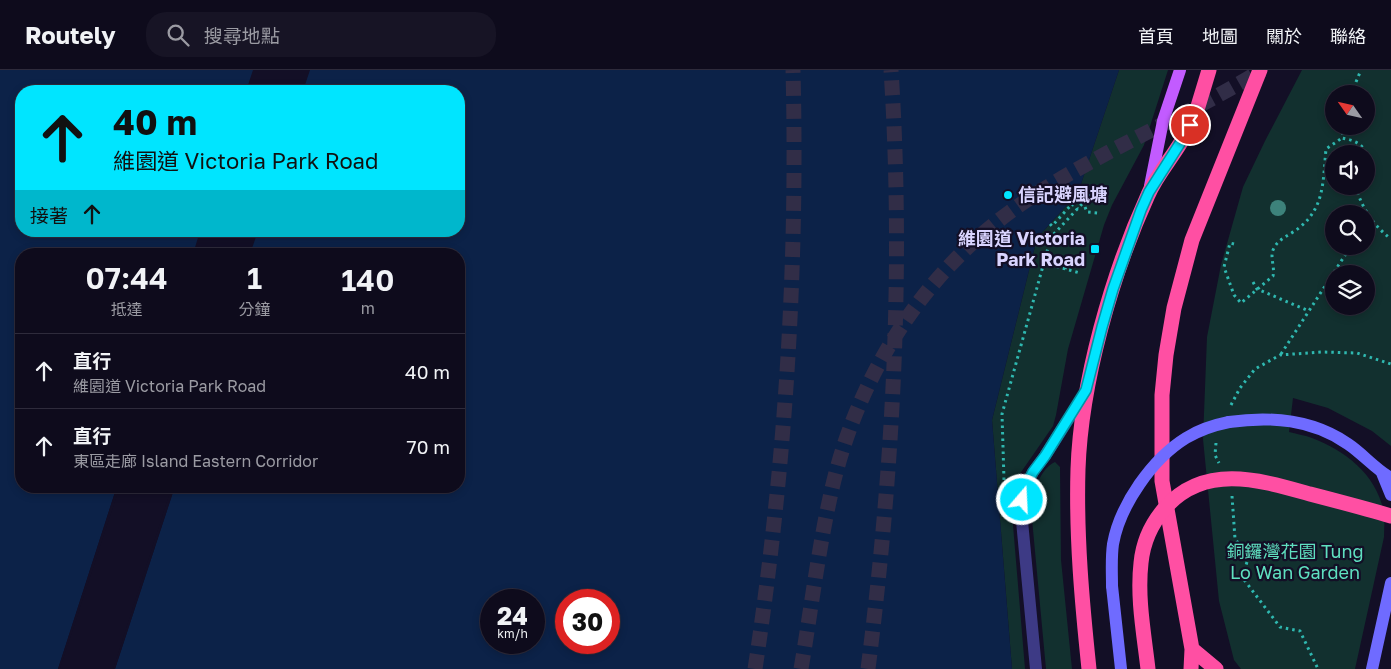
<!DOCTYPE html>
<html lang="zh-TW">
<head>
<meta charset="utf-8">
<style>
  :root { --surface:#0e0b1c; --page:#171425; --text:#f1f3f6; --muted:#9b9ba3; --line:#2e2b3b }
  body { margin:0; font-family:"Golos Text","Noto Sans TC",sans-serif; background:var(--page); color:var(--text); height:100vh; display:flex; flex-direction:column; font-size:19px; white-space:nowrap }
  * { box-sizing:border-box; margin:0 }
  p { font-size:16px; color:var(--muted) }
  .icon { flex:none; width:28px; height:28px; fill:none; stroke:currentColor; stroke-width:2; stroke-linecap:round; stroke-linejoin:round }
  .map { position:relative; flex:1; overflow:hidden }
  .details { position:absolute; left:15px; top:178px; width:450px; height:245px; display:flex; flex-direction:column; background:var(--surface); border-radius:20px; box-shadow:0 2px 8px #0003,0 0 0 1px var(--line) }
  .details>* { flex:none }
  .guide { position:absolute; left:15px; top:15px; width:450px; height:152px; border-radius:20px; box-shadow:0 2px 8px #0003,0 0 0 1px var(--line); background:#00e5ff; color:#111; overflow:hidden }
  .needle { width:32px; rotate:304deg }
  .fabs { position:absolute; left:1325px; top:15px; display:grid; gap:10px }
  .fabs a { display:grid; place-items:center; width:50px; height:50px; border-radius:50%; background:var(--surface); box-shadow:0 2px 8px #0003,0 0 0 1px var(--line); font-size:25px }
  .speed { position:absolute; left:480px; top:519px; display:flex; gap:10px; font-size:25px; font-weight:700; text-align:center }
  .speed>* { display:grid; place-content:center; width:65px; height:65px; border-radius:50%; background:var(--surface); box-shadow:0 2px 8px #0003,0 0 0 1px var(--line); line-height:1 }
  .speed small { font-size:12px; font-weight:400 }
  .speed .limit { border:8px solid #d22; background:#fff; color:#111 }
  .pin { position:absolute; display:grid; place-items:center; width:42px; height:42px; color:#fff; margin:-21px; border:2px solid #fff; border-radius:50%; box-shadow:0 1px 5px #0007 }
  .me { position:absolute; width:55px; margin:-28px; rotate:19deg; stroke-linejoin:round; filter:drop-shadow(0 0 4px #0008) }
  .turn { display:flex; align-items:center; gap:18px; height:105px; padding:0 15px; font-size:22px }
  .turn .icon { width:65px; height:65px; stroke-width:2.5 }
  .turn b { display:block; font-size:35px; line-height:42px }
  .then { display:flex; align-items:center; height:48px; padding:0 15px; background:#0003; gap:10px; font-size:19px }
  .eta { display:flex; justify-content:space-evenly; align-items:center; height:85px; text-align:center }
  .eta b { font-size:30px; font-weight:600; line-height:35px }
  ul { padding:0; list-style:none }
  li { display:flex; align-items:center; gap:15px; height:75px; padding:0 15px; border-top:1px solid var(--line) }
  li div { flex:1 }
  li b { display:block; font-size:19px }
  li em { font-style:normal }
  header { display:flex; align-items:center; gap:30px; box-sizing:border-box; height:70px; padding:0 25px; background:var(--surface); border-bottom:1px solid var(--line) }
  header strong { font-size:24px }
  nav { display:flex; gap:28px; margin-inline-start:auto; font-size:18px }
  .search { width:350px; height:45px; background:var(--page); display:flex; align-items:center; gap:12px; box-sizing:border-box; padding:0 18px; border-radius:20px; color:var(--muted); font-size:19px }
  .map>svg:first-child { display:block }
  .green { fill:#12302f; fill-rule:evenodd }
  .water { fill:#0c2248; fill-rule:evenodd }
  .pier { fill:#130f26 }
  .lines { fill:none; stroke-linecap:round; stroke-linejoin:round }
  .highway-tunnel { stroke:#312d47; stroke-width:15; stroke-dasharray:15 8; stroke-linecap:butt }
  .path { stroke:#2fb8b0; stroke-width:3; stroke-dasharray:2.5 4; stroke-linecap:butt }
  .street { stroke:#3d3a85; stroke-width:12 }
  .secondary { stroke:#6f6bff; stroke-width:12 }
  .primary { stroke:#c25bff; stroke-width:12 }
  .highway { stroke:#ff4fa3; stroke-width:15 }
  .secondary-bridge { stroke:#6f6bff; stroke-width:12 }
  .highway-bridge { stroke:#ff4fa3; stroke-width:15 }
  .tree { fill:#3d827b }
  .route-casing { stroke:#0095a6; stroke-width:12 }
  .route { stroke:#00e5ff; stroke-width:9 }
  .poi-dot { fill:#00e5ff; stroke:#130f26; stroke-width:2 }
  .labels { text-anchor:middle; stroke-width:4.5; stroke-linejoin:round; paint-order:stroke }
  .poi-label { font-size:18px; font-weight:bold; fill:#d9d4ff; stroke:#130f26; text-anchor:start }
  .park-label { font-size:18px; fill:#5fe0c0; stroke:#130f26 }
</style>
</head>
<body>
<header>
<strong>Routely</strong>
<div class="search"><svg class="icon" aria-label="search" viewBox="0 0 24 24"><circle cx="10" cy="10" r="6"/><path d="M15 15l6 6"/></svg>搜尋地點</div>
<nav><a>首頁</a><a>地圖</a><a>關於</a><a>聯絡</a></nav>
</header>
<div class="map">
<svg width="1391" height="599" viewBox="0 0 1391 599">
  <rect width="100%" height="100%" fill="#130f26"/>
  <path class="green" d="M1119 0H1168L1144 75 1112 135 1104 155 1068 279 1056 345 1053 356 1017 408 1012 417 1011 431 1025 599H1012L992 350 1037 168 1078 123Z
    M1302 0H1391V376L1372 361 1328 338 1293 328 1289 362C1296 364 1304 365 1312 368 1346 381 1377 405 1384 443 1385 451 1384 459 1384 467L1355 599H1241L1234 590 1219 531 1203 369 1207 267 1221 195 1243 117 1265 71ZM1334 24H1366V56H1334ZM1334 84H1366V116H1334ZM1334 144H1366V176H1334ZM1334 204H1366V236H1334Z
    M1055 392 1060 397 1061 490 1072 599H1046L1032 449C1032 431 1036 401 1055 392Z"/>
  <path class="water" d="M0 0H253L246 21H21V161H200L193 184H21V416H117L58 599H0Z
    M310 0H1119L1078 123 1037 168 992 350 1012 599H115L175 416H459V184H250L258 161H459V21H303ZM491 530H534V572H491ZM566 530H609V572H566Z"/>
  <path class="pier" d="M117 416H120L60 599H58Z
    M172 416H175L115 599H113Z"/>
  <g class="lines">
    <path class="highway-tunnel" d="M755 599C785 401 798 200 793 0
      M801 599C811 540 818 481 831 423 857 305 926 197 1027 130 1102 80 1186 47 1262 0
      M868 599C893 401 904 200 891 0"/>
    <path class="path" d="M1351 24 1361 0
      M1344 56 1342 68C1352 70 1363 73 1366 84
      M1366 84 1368 89 1366 93
      M1355 116C1363 139 1372 154 1391 169
      M1085 137 1087 142 1098 143
      M1050 154 1052 156 1072 134 1078 139
      M1234 174 1230 173 1224 197 1234 225 1241 233 1273 206C1275 197 1270 188 1273 180 1278 168 1291 165 1300 157 1325 137 1323 109 1326 79L1342 68
      M1044 193 1080 203
      M1065 199 1070 185
      M1253 212 1257 219 1309 241
      M1281 284 1351 176
      M1231 335 1240 318 1255 299 1280 285 1322 282 1357 283 1391 294
      M1216 373 1215 385 1219 393
      M1004 410 1002 344 1051 167 1097 118
      M1232 426 1235 469 1249 486 1242 507 1280 557 1300 561 1318 599"/>
    <path class="street" d="M1036 599 1022 451 1024 421 1033 402 1045 386 1085 323"/>
    <path class="secondary" d="M1229 352C1271 346 1312 349 1348 374 1363 384 1375 399 1391 408
      M1382 403 1391 425
      M1112 516 1121 599
      M1372 599 1391 513"/>
    <path class="primary" d="M1150 116 1163 51 1180 0"/>
    <path class="highway" d="M1192 579 1216 599
      M1089 599C1082 532 1076 466 1078 399 1081 312 1112 204 1148 125 1157 104 1173 87 1184 67 1189 60 1192 51 1196 43
      M1191 599 1192 579 1162 411V325L1166 285 1174 238 1192 170 1260 0"/>
    <path class="secondary-bridge" d="M1112 516C1112 502 1111 488 1113 474 1120 435 1152 389 1186 368 1199 360 1214 355 1229 352"/>
    <path class="highway-bridge" d="M1196 43 1209 0
      M1148 599C1144 564 1137 528 1141 493 1143 472 1151 454 1165 438 1205 393 1260 410 1310 424 1337 431 1364 438 1391 446"/>
  </g>
  <circle class="tree" cx="1278" cy="138" r="8"/>
  <g class="lines">
    <defs>
      <path id="route" d="M1022 430 1027 413 1033 402 1045 386 1086 320 1102 257 1113 219 1141 140 1149 122 1184 67 1190 55"/>
    </defs>
    <use href="#route" class="route-casing"/>
    <use href="#route" class="route"/>
  </g>
  <g class="poi-dot">
    <circle cx="1008" cy="125" r="5"/>
    <rect x="1090" y="174" width="10" height="10" rx="2.5"/>
  </g>
  <g class="labels">
    <g class="poi-label">
      <text x="1018" y="131">信記避風塘</text>
      <text x="1085" y="175" text-anchor="end">維園道 Victoria<tspan x="1085" dy="21">Park Road</tspan></text>
    </g>
    <g class="park-label">
      <text x="1295" y="488">銅鑼灣花園 Tung<tspan x="1295" dy="21">Lo Wan Garden</tspan></text>
    </g>
  </g>
</svg>
<div class="fabs">
<a><svg class="needle" viewBox="-14 -14 28 28"><path d="M0-13l5 13h-10z" fill="#e53935"/><path d="M0 13l5-13h-10z" fill="#9b9ba3"/></svg></a>
<a><svg class="icon" aria-label="sound" viewBox="0 0 24 24"><path d="M4 9h4l5-4v14l-5-4H4zM17 9q2 3 0 6"/></svg></a>
<a><svg class="icon" aria-label="search" viewBox="0 0 24 24"><circle cx="10" cy="10" r="6"/><path d="M15 15l6 6"/></svg></a>
<a><svg class="icon" aria-label="layers" viewBox="0 0 24 24"><path d="M12 4l9 5-9 5-9-5zM3 14l9 5 9-5"/></svg></a>
</div>
<div class="speed"><div>24<small>km/h</small></div><div class="limit">30</div></div>
<div class="pin" style="left:1190px;top:55px;background:#d93025"><svg class="icon" aria-label="arrive" viewBox="0 0 24 24"><path d="M6 21V4h12l-3 4 3 4H6"/></svg></div>
<svg class="me" style="left:1022px;top:430px" viewBox="-20 -20 40 40"><circle r="17" fill="#00e5ff" stroke="#fff" stroke-width="3"/><path d="M0-11L8 9 0 5-8 9z" fill="#fff"/></svg>
<div class="guide">
<div class="turn"><svg class="icon" aria-label="ahead" viewBox="0 0 24 24"><path d="M12 20V5M6 11l6-6 6 6"/></svg><div><b>40 m</b>維園道 Victoria Park Road</div></div>
<div class="then">接著<svg class="icon" aria-label="ahead" viewBox="0 0 24 24"><path d="M12 20V5M6 11l6-6 6 6"/></svg></div>
</div>
<section class="details">
<div class="eta">
<div><b>07:44</b><p>抵達</p></div>
<div><b>1</b><p>分鐘</p></div>
<div><b>140</b><p>m</p></div>
</div>
<ul>
<li><svg class="icon" aria-label="ahead" viewBox="0 0 24 24"><path d="M12 20V5M6 11l6-6 6 6"/></svg><div><b>直行</b><p>維園道 Victoria Park Road</p></div><em>40 m</em></li>
<li><svg class="icon" aria-label="ahead" viewBox="0 0 24 24"><path d="M12 20V5M6 11l6-6 6 6"/></svg><div><b>直行</b><p>東區走廊 Island Eastern Corridor</p></div><em>70 m</em></li>
</ul>
</section>
</div>
</body>
</html>
